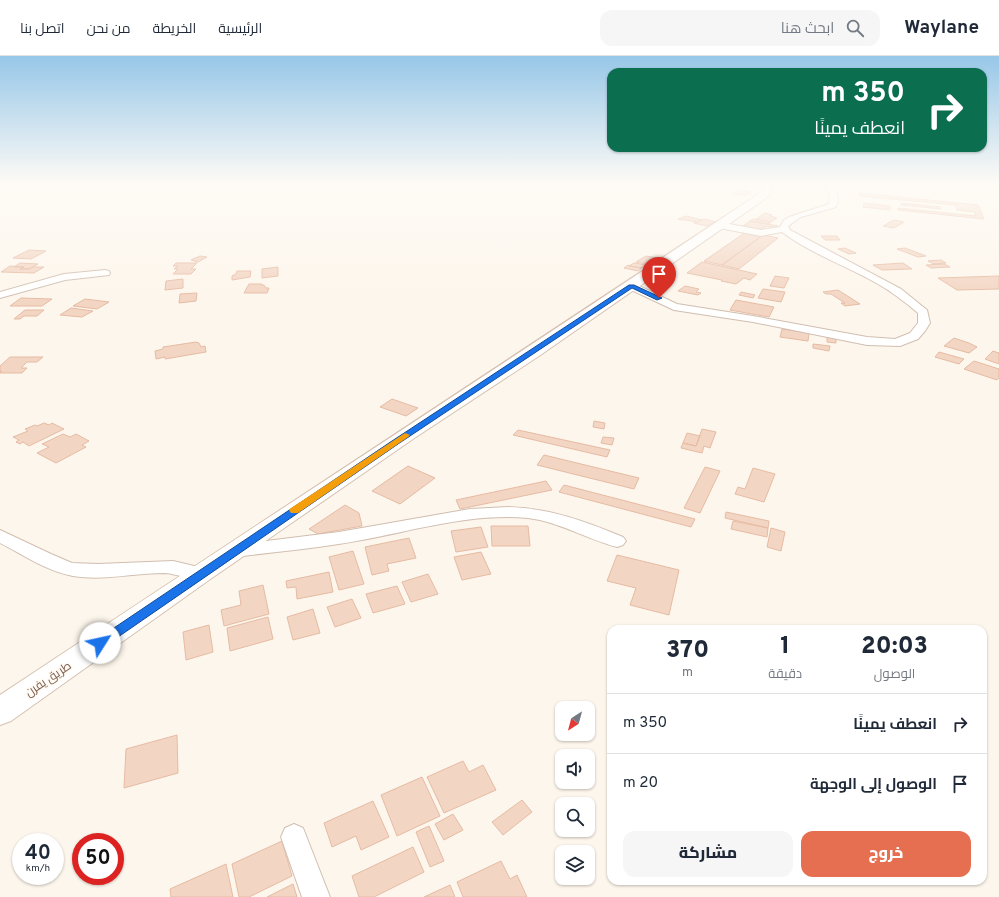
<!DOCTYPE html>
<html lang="ar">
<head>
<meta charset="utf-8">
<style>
  :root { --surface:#fff; --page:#f6f6f7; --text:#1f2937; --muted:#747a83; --line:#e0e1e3; --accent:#e76f51 }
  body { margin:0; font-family:Overpass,Cairo,sans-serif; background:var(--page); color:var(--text); direction:rtl; height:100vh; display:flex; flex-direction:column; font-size:15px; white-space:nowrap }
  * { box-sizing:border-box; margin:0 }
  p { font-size:13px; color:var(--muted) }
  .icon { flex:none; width:22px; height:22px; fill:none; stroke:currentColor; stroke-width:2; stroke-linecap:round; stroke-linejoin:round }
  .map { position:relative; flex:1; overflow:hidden; direction:ltr }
  .sheet { position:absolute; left:607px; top:569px; width:380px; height:260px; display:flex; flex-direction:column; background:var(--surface); border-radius:12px; box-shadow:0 1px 3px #0004; direction:rtl }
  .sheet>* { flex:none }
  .guide { position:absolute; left:607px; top:12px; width:380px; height:84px; border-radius:12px; box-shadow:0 1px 3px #0004; direction:rtl; background:#0b6e4f; color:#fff; overflow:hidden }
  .needle { width:26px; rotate:216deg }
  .tools { position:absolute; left:555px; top:645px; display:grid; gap:8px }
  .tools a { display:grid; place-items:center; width:40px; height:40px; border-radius:8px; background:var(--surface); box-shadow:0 1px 3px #0004; font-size:20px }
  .speed { position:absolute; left:12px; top:777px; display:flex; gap:8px; font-size:20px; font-weight:700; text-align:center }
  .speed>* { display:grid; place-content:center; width:52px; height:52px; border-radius:50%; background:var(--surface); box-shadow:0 1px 3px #0004; line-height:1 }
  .speed small { font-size:10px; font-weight:400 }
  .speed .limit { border:6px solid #d22; background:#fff; color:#111 }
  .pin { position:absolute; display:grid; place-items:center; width:34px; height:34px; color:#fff; margin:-41px -17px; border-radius:50% 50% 50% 0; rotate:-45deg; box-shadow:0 0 4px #0007 }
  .pin .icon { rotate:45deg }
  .me { position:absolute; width:44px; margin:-22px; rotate:55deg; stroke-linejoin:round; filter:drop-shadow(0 0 3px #0008) }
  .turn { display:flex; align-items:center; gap:14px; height:84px; padding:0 16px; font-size:18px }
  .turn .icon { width:52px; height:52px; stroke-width:2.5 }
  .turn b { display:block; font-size:28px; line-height:34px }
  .eta { display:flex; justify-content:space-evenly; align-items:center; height:68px; text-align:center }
  .eta b { font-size:24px; font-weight:800; line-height:28px }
  .cta { display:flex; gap:8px; margin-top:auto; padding:8px 16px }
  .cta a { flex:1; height:46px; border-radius:12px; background:var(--accent); color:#fff; font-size:16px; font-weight:800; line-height:46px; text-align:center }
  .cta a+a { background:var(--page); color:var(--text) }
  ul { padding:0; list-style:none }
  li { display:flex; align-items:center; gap:12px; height:60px; padding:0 16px; border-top:1px solid var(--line) }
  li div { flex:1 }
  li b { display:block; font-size:15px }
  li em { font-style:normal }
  header { display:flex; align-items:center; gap:24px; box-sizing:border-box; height:56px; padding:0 20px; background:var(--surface); border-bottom:1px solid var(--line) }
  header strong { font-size:19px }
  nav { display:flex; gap:22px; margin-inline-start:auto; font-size:14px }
  .search { width:280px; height:36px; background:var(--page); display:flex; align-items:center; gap:10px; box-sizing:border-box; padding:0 14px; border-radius:12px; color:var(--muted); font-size:15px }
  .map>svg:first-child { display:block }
  .building { fill:#f3d5c3; stroke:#e6bba3 }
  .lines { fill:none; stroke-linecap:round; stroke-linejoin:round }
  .minor-casing { stroke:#d1beb0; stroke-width:2 }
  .secondary-casing { stroke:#d6c0b0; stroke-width:2 }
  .minor { fill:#fff; fill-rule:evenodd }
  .secondary { fill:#fff; fill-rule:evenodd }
  .route { fill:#1a73e8; stroke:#114b97 }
  .slow { fill:#f59e0b }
  .labels { text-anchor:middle; stroke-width:3; stroke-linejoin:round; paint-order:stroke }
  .street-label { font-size:12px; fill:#7a5c4d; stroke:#fffaf3 }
</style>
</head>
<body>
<header>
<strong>Waylane</strong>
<div class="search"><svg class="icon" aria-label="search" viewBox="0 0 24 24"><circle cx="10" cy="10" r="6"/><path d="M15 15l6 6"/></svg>ابحث هنا</div>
<nav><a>الرئيسية</a><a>الخريطة</a><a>من نحن</a><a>اتصل بنا</a></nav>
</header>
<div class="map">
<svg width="999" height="841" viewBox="0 0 999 841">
  <rect width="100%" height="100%" fill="#fdf6ec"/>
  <path class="building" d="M734 134 750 136 747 139 732 138Z
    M859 137 978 149 984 163 898 154V152L976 160 975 156 957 154 956 149 859 140Z
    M864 147 890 150V154L863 151Z
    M901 147 940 151 941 153 901 149Z
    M765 157 772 159 770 160 777 162 770 166 756 163Z
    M686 160 702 164 698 166 678 163Z
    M704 163 716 166 706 170 694 167Z
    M753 163 771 166 769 168 750 165Z
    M894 164 904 166 894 172 883 170Z
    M750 165 778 170 775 172 766 170 759 175 740 172Z
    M746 176 763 179 722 209 704 205Z
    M763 179 778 182 739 213 722 209Z
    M821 180H837L840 184H825Z
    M845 192 856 197 849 198 838 193Z
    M905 192 926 200 918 201 897 193Z
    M29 194 46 195 31 203 13 202Z
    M200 200 207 201 198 206 191 204Z
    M646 200 657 202 647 208 636 206Z
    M941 204 946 207 934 208 928 205Z
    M702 206 757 218 750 224 744 222 736 228 721 225 722 224 687 217Z
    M20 207 38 208 29 213H20L24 211H14Z
    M176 207H197L191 213H196L191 218H173L178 213H174L178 210H173Z
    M634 207 646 209 642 212 629 210Z
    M903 207 912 213 882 214 873 209Z
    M944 208 950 211 931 212 926 209Z
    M628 209 629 210 642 212 638 215 624 212Z
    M10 210 24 211 20 213H29L33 211H44L34 217 1 216Z
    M278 211V220L262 222V213Z
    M237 215H251L250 221 232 224V220L236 218Z
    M775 220 789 222 784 232 770 230Z
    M999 220V233L957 234 938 222Z
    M183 223V232L165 234 166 225Z
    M249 228H262L261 229H264L266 232H269L267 237H244Z
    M685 230 699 233 696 236 701 237 698 239 678 235Z
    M763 233 785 236 781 246 758 242Z
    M838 234 860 248 845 250 841 247H845L831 238H826L823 236Z
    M741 236 755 239 753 242 739 239Z
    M197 237 196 245 179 247 180 238Z
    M21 242 52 243 42 250H10Z
    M85 243 109 246 97 253 73 250Z
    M736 244 774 251 769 261 730 254Z
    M71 252 93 255 82 261 60 259Z
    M25 254H44L37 260H24L20 263H14Z
    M782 273 809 277 808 285 780 281Z
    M827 281 836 282V287L827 286Z
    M954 282 969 287 977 291 969 297 944 290Z
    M196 286 199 287 201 291 205 290 206 296 165 303V301L156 303 155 295 163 293V291Z
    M813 288 830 290 829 295 813 292Z
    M993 295 999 297V308L985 303Z
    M939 296 964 303 959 308 935 301Z
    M10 301H43L37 306H27L21 312H27L22 317H0L2 315 0 316V310Z
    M974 305 999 313V322L997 324 964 313Z
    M392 343 418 352 406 360 380 351Z
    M594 365 605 367 604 373 593 371Z
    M44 367 49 369 52 367 64 373 29 390 23 386 20 388 16 386 19 384 13 381 28 375 25 373 35 369 37 370Z
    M702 373 716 376 710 392 704 390 702 397 681 392 683 387 696 390Z
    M518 374 610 394 607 401 513 379Z
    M687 377 700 380 696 390 683 387Z
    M63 378 70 381 76 378 89 385 82 389 86 391 56 407 37 397 49 391 42 388Z
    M603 381 614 382 612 389 601 387Z
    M544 399 639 422 634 433 537 409Z
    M408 410 435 422 400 448 372 435Z
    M705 411 720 415 700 457 684 452Z
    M753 412 775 418 764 446 735 438 738 431 745 433Z
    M546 425 552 434 460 453 456 444Z
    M564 429 695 463 691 471 559 436Z
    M345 449 359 457 362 470 318 478 309 473Z
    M726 456 769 465 768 472 725 462Z
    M733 465 768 472 767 481 731 473Z
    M491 470H528L530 490H492Z
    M481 471 488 491 456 496 451 475Z
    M771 472 785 476 781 495 767 491Z
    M409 482 416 502 387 508 389 515 372 519 365 491Z
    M353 495 364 528 339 534 329 501Z
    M481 496 491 518 462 524 454 501Z
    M617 499 679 514 669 559 630 549 636 532 607 525Z
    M329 516 333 536 297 543 296 531 287 532 286 525Z
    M428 518 438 538 411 546 402 526Z
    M263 529 269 558 224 570 221 554 241 549 239 535Z
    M397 530 405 548 373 557 366 538Z
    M352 543 361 562 335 571 327 551Z
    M313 553 320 577 293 584 287 561Z
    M268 561 273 583 230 595 227 572Z
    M209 569 213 596 186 604 183 576Z
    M177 679 178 717 124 732 126 693Z
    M463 705 469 716 483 709 496 734 444 757 427 721Z
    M422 721 440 760 397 780 381 739Z
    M522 744 532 756 503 779 492 766Z
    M373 745 389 781 361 794 356 780 332 791 324 767Z
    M453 758 463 774 444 784 435 768Z
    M429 770 444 805 430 811 416 776Z
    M282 785 292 820 249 841H239L232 808Z
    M413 791 424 816 374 841H359L352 820Z
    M501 805 510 823 517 819 527 841H463L457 826Z
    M226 808 233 841H171L170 833Z
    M293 828 297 841H267Z
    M450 829 455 841H424Z"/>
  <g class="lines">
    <defs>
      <path id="minor" d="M823 129H831C837 135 840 142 836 151L801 161 788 170 790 174 901 233 927 254 930 267 925 275 918 283 900 290 867 289 753 266 674 254 627 232 626 230 627 228H635L677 248 753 260 867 281 895 283 910 277 918 267V257C905 246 892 236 878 228 847 210 811 198 782 176L761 180 719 172 715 169 719 166 761 174 780 171 784 164 789 161 829 148 830 138Z
        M105 214 109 215 110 217 109 219 65 224 0 242V236L64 218Z
        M508 451C549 452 585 465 623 481L626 485 623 489 617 491C586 483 560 466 528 462 473 457 416 474 362 484 320 492 276 496 233 501L227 499 224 495 227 491 233 489 339 476 470 453Z
        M0 474 51 498 72 507 98 508 173 505 207 513 209 518 207 523C194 526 179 518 165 517 134 517 103 525 73 520 46 515 24 499 0 487Z
        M294 768 303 772 330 841H302L281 781 285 772Z"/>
      <path id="secondary" d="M763 129H773L770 138 762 145 539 300 413 383 209 524 11 665 0 669V639C251 472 504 308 754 141L761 135Z"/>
    </defs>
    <use href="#minor" class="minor-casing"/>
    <use href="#secondary" class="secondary-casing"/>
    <use href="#minor" class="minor"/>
    <use href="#secondary" class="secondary"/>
  </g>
  <linearGradient id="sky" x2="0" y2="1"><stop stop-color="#97c7e8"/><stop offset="0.52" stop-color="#fefbf6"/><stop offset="1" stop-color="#fefbf6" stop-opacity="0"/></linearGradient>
  <rect width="999" height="246" fill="url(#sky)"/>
  <path class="route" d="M629 229H634L662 242 657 244 632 232 398 388 105 590 100 592 96 590 94 587 96 584 392 385Z"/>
  <path class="slow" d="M405 377 410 379 408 381 298 457H291L289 454 291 452Z"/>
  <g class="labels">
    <g class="street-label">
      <text transform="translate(48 623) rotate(-34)" y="4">طريق يفرن</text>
    </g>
  </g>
</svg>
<div class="tools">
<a><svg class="needle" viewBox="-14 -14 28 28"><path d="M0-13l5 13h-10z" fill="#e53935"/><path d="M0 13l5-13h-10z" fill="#747a83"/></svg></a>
<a><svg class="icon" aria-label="sound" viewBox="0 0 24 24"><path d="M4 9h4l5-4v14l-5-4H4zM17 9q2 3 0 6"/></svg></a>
<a><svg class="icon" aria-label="search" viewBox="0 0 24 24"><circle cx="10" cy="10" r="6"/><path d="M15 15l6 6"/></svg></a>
<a><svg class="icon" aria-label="layers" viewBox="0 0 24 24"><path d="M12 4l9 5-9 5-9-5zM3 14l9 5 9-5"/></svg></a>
</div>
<div class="speed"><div>40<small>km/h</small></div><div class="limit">50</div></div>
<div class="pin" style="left:659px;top:242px;background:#d93025"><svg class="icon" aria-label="arrive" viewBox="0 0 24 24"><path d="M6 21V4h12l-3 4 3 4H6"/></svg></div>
<svg class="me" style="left:100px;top:587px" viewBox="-20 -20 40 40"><circle r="19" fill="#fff"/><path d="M0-13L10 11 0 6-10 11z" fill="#1a73e8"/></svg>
<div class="guide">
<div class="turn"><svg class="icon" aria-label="right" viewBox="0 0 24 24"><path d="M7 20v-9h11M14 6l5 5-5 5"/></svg><div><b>350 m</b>انعطف يمينًا</div></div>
</div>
<section class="sheet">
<div class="eta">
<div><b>20:03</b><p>الوصول</p></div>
<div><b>1</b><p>دقيقة</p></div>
<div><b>370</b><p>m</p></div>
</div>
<ul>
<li><svg class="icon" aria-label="right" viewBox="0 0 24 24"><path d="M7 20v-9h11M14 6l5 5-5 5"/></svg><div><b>انعطف يمينًا</b></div><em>350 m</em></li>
<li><svg class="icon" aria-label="arrive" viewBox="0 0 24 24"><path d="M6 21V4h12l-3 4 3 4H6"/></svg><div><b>الوصول إلى الوجهة</b></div><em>20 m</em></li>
</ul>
<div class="cta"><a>خروج</a><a>مشاركة</a></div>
</section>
</div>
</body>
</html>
